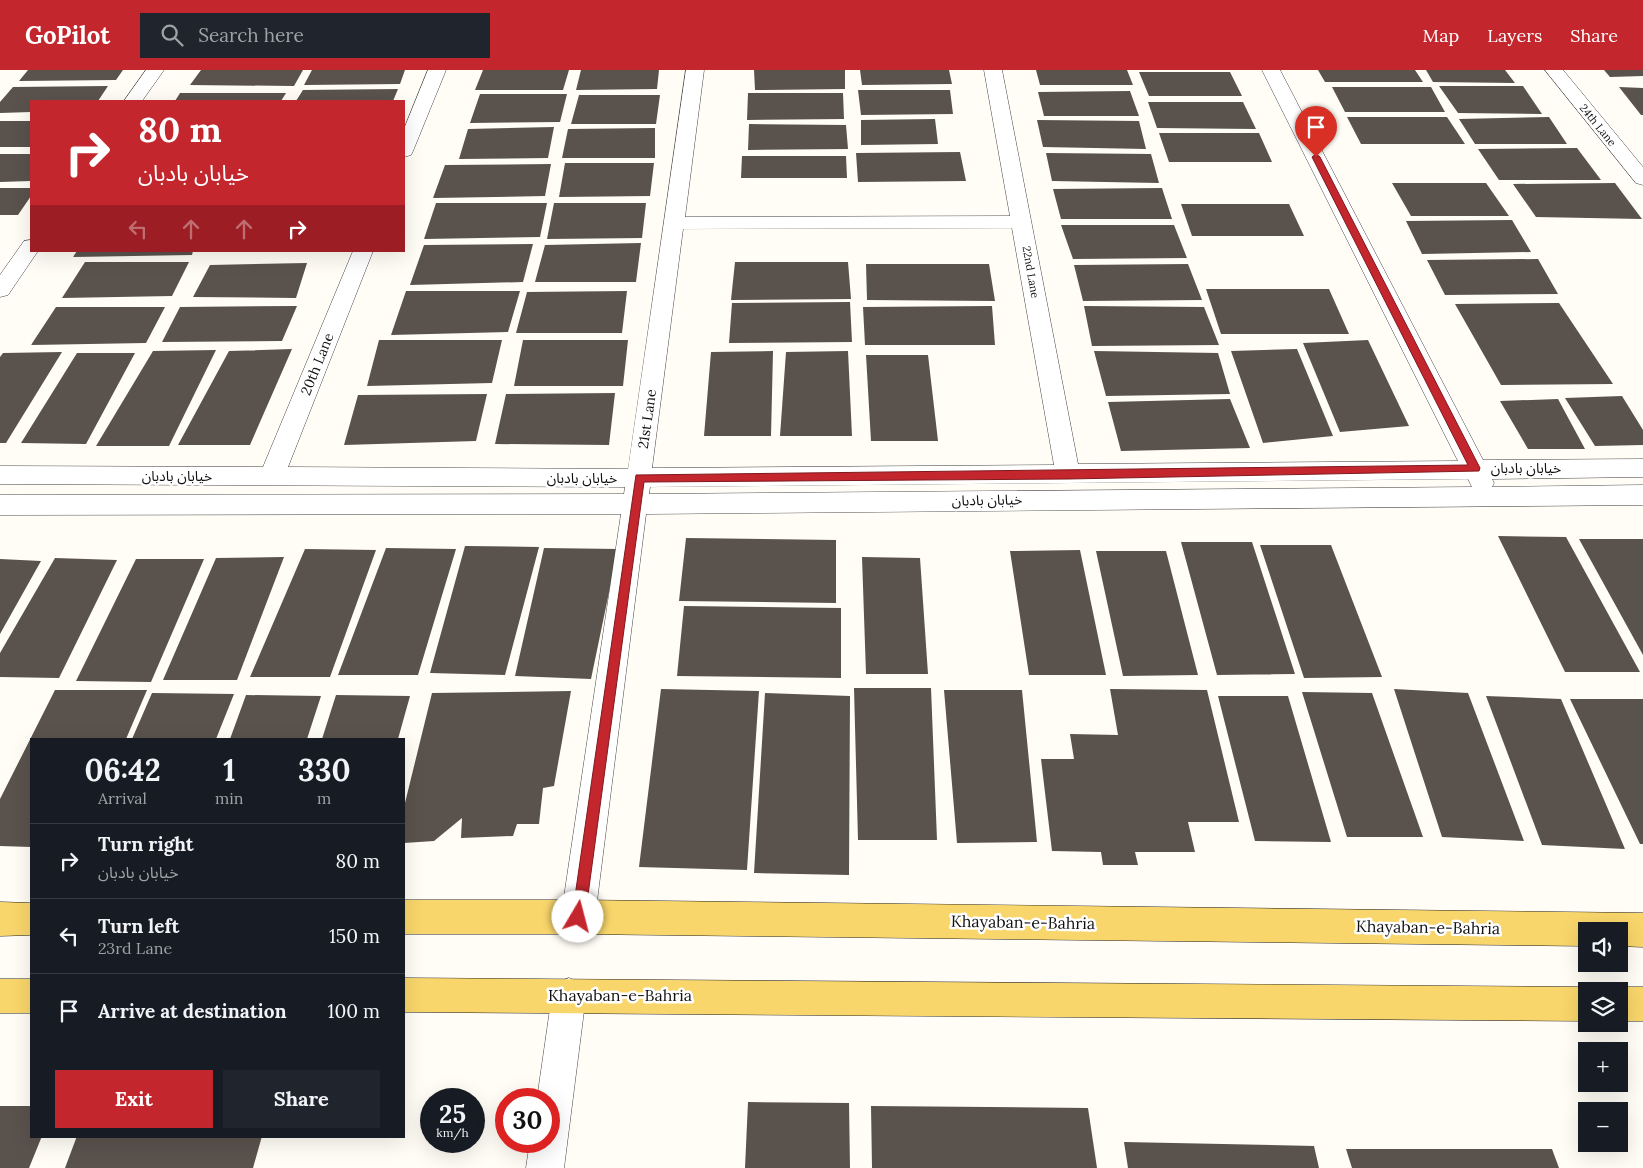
<!DOCTYPE html>
<html lang="en">
<head>
<meta charset="utf-8">
<style>
  :root { --surface:#171b24; --page:#20242c; --text:#f1f3f6; --muted:#9ea1a6; --line:#363941; --accent:#c4262e }
  body { margin:0; font-family:Lora,"Noto Sans Arabic",serif; background:var(--page); color:var(--text); height:100vh; display:flex; flex-direction:column; font-size:19px; white-space:nowrap }
  * { box-sizing:border-box; margin:0 }
  p { font-size:16px; color:var(--muted) }
  .icon { flex:none; width:28px; height:28px; fill:none; stroke:currentColor; stroke-width:2; stroke-linecap:round; stroke-linejoin:round }
  .map { position:relative; flex:1; overflow:hidden }
  .drawer { position:absolute; left:30px; top:668px; width:375px; height:400px; display:flex; flex-direction:column; background:var(--surface); border-radius:0px; box-shadow:0 5px 20px #0002 }
  .drawer>* { flex:none }
  .guide { position:absolute; left:30px; top:30px; width:375px; height:152px; border-radius:0px; box-shadow:0 5px 20px #0002; background:#c4262e; color:#fff; overflow:hidden }
  .tools { position:absolute; left:1578px; top:852px; display:grid; gap:10px }
  .tools a { display:grid; place-items:center; width:50px; height:50px; border-radius:0px; background:var(--surface); box-shadow:0 5px 20px #0002; font-size:25px }
  .speed { position:absolute; left:420px; top:1018px; display:flex; gap:10px; font-size:25px; font-weight:700; text-align:center }
  .speed>* { display:grid; place-content:center; width:65px; height:65px; border-radius:50%; background:var(--surface); box-shadow:0 5px 20px #0002; line-height:1 }
  .speed small { font-size:12px; font-weight:400 }
  .speed .limit { border:8px solid #d22; background:#fff; color:#111 }
  .pin { position:absolute; display:grid; place-items:center; width:42px; height:42px; color:#fff; margin:-51px -21px; border-radius:50% 50% 50% 0; rotate:-45deg; box-shadow:0 0 5px #0007 }
  .pin .icon { rotate:45deg }
  .me { position:absolute; width:55px; margin:-28px; rotate:8deg; stroke-linejoin:round; filter:drop-shadow(0 0 4px #0008) }
  .turn { display:flex; align-items:center; gap:18px; height:105px; padding:0 25px; font-size:22px }
  .turn .icon { width:65px; height:65px; stroke-width:2.5 }
  .turn b { display:block; font-size:35px; line-height:42px }
  .lanes { display:flex; align-items:center; height:48px; padding:0 25px; background:#0003; justify-content:center; gap:25px; direction:ltr }
  .lanes .off { opacity:.35 }
  .eta { display:flex; justify-content:space-evenly; align-items:center; height:85px; text-align:center }
  .eta b { font-size:30px; font-weight:800; line-height:35px }
  .action { display:flex; gap:10px; margin-top:auto; padding:10px 25px }
  .action a { flex:1; height:58px; border-radius:0px; background:var(--accent); color:#fff; font-size:20px; font-weight:800; line-height:58px; text-align:center }
  .action a+a { background:var(--page); color:var(--text) }
  ul { padding:0; list-style:none }
  li { display:flex; align-items:center; gap:15px; height:75px; padding:0 25px; border-top:1px solid var(--line) }
  li div { flex:1 }
  li b { display:block; font-size:19px }
  li em { font-style:normal }
  header { display:flex; align-items:center; gap:30px; box-sizing:border-box; height:70px; padding:0 25px; background:var(--accent); color:#fff }
  header strong { font-size:24px }
  nav { display:flex; gap:28px; margin-inline-start:auto; font-size:18px }
  .search { width:350px; height:45px; background:var(--page); display:flex; align-items:center; gap:12px; box-sizing:border-box; padding:0 18px; border-radius:0px; color:var(--muted); font-size:19px }
  .map>svg:first-child { display:block }
  .building { fill:#5a524d }
  .lines { fill:none; stroke-linecap:round; stroke-linejoin:round }
  .minor-casing { stroke:#444; stroke-width:1 }
  .major-casing { stroke:#222; stroke-width:1 }
  .minor { fill:#fff; fill-rule:evenodd }
  .major { fill:#f9d66b; fill-rule:evenodd }
  .route { fill:#c4262e; stroke:#7f191e }
  .labels { text-anchor:middle; stroke-width:5; stroke-linejoin:round; paint-order:stroke }
  .far-street-label { font-size:11px; fill:#111; stroke:#fff }
  .street-label { font-size:14px; fill:#111; stroke:#fff }
  .near-street-label { font-size:16px; fill:#111; stroke:#fff }
</style>
</head>
<body>
<header>
<strong>GoPilot</strong>
<div class="search"><svg class="icon" aria-label="search" viewBox="0 0 24 24"><circle cx="10" cy="10" r="6"/><path d="M15 15l6 6"/></svg>Search here</div>
<nav><a>Map</a><a>Layers</a><a>Share</a></nav>
</header>
<div class="map">
<svg width="1643" height="1098" viewBox="0 0 1643 1098">
  <rect width="100%" height="100%" fill="#fffdf5"/>
  <path class="building" d="M28 0H123L116 10 19 11Z
    M201 0H303L294 16 190 15Z
    M312 0H405L400 14 304 15Z
    M483 0H569L563 20H475Z
    M581 0H659L657 19 576 20Z
    M754 0H845V19L755 20Z
    M860 0H949L952 14 862 15Z
    M1036 0H1127L1133 15H1040Z
    M1318 0H1415L1423 12H1325Z
    M1426 0H1505L1515 13 1433 12Z
    M1604 0H1643V6L1610 7Z
    M1139 2H1230L1242 26H1149Z
    M108 16 98 31H31V42L0 43V32L13 17Z
    M1439 16H1523L1542 44 1458 43Z
    M1332 17H1431L1445 42H1345Z
    M1619 17 1643 18V45H1641Z
    M398 19 393 31H296L303 20Z
    M858 20H950L953 44 861 45Z
    M1130 21 1139 46H1044L1038 22Z
    M180 23H286L281 31H175Z
    M748 23H843L844 49 747 50Z
    M480 24H567L560 52 470 53Z
    M579 25H660L656 54H571Z
    M1148 32H1243L1256 59 1157 58Z
    M1347 47H1447L1465 74H1361Z
    M1549 47 1567 74H1475L1459 49Z
    M935 49 938 74 861 75V50Z
    M1037 50 1139 51 1146 79 1043 77Z
    M0 51H31V77H0Z
    M749 54 846 55 848 79 748 80Z
    M554 57 548 88 459 89 468 59Z
    M655 58V88H562L568 59Z
    M1159 63H1259L1272 92H1169Z
    M1577 78 1601 110H1499L1478 79Z
    M960 82 966 111 858 112 856 83Z
    M1046 83 1151 84 1159 113 1052 111Z
    M0 84H31V111L0 112Z
    M742 86H846L847 108H741Z
    M565 93H654L650 126 559 127Z
    M551 94 545 126 433 128 445 95Z
    M1392 113H1486L1509 146H1411Z
    M1615 113 1642 149 1536 147 1513 114Z
    M0 118H31V126L18 145H0Z
    M1162 118 1172 149H1061L1053 119Z
    M436 133H547L540 167 424 169Z
    M554 133H646L642 168 547 169Z
    M1181 134H1289L1304 166H1192Z
    M1512 150 1531 182 1422 184 1406 151Z
    M1061 155H1174L1187 188 1073 189Z
    M641 173 636 212H535L545 175Z
    M533 174 523 212 410 215 424 175Z
    M77 181H193L192 185 73 187Z
    M1538 189 1558 224 1445 225 1427 190Z
    M85 192H189L172 226 62 228Z
    M735 192H848L851 229 731 230Z
    M307 193 296 228 193 227 210 195Z
    M866 194H989L995 231 867 230Z
    M1188 194 1202 230 1083 231 1074 195Z
    M1206 219H1329L1349 264H1221Z
    M406 221H520L508 262 391 265Z
    M627 221 622 263H516L527 222Z
    M850 232 852 272 729 273 732 233Z
    M1559 233 1613 314 1501 315 1455 234Z
    M297 236 282 271 162 272 180 237Z
    M992 236 995 275H865L863 237Z
    M1084 236 1204 237 1219 275 1092 276Z
    M56 237H165L146 273 31 275Z
    M379 270H502L492 313 367 316Z
    M523 270H628L623 316H514Z
    M1368 270 1409 356 1340 362 1303 273Z
    M292 279 250 375H178L229 281Z
    M1297 279 1333 366 1263 373 1231 281Z
    M216 280 169 376H96L153 281Z
    M773 281 771 366H704L711 282Z
    M848 281 852 366H780L786 282Z
    M1094 281 1218 283 1230 324 1106 326Z
    M62 282 6 373H0V287L3 283Z
    M77 283H135L86 374 21 373Z
    M866 285H928L938 371H871Z
    M615 323 609 375 495 374 506 324Z
    M487 324 476 371 344 375 358 325Z
    M1622 326 1643 360V375L1595 376 1565 328Z
    M1230 329 1250 378 1121 381 1108 332Z
    M1558 329 1585 379H1528L1500 331Z
    M1498 466 1566 467 1640 602H1565Z
    M686 468 836 470V533L679 531Z
    M1579 469H1643V585Z
    M1181 472H1252L1295 604 1217 605Z
    M1260 475H1331L1382 607 1304 608Z
    M465 476 539 477 505 605 430 603Z
    M386 478 456 479 418 605H338Z
    M544 478 618 479 591 609 515 606Z
    M305 479 376 480 330 607H250Z
    M1080 480 1106 605H1029L1010 481Z
    M1096 481H1166L1198 605 1123 606Z
    M284 487 237 610H163L216 488Z
    M862 487 920 488 928 604H866Z
    M55 488 117 490 59 608 0 607V583Z
    M0 489 41 491 0 564Z
    M136 489H204L151 612 76 611Z
    M684 536 841 538V608L677 606Z
    M854 618H931L937 770H858Z
    M661 619 759 621 747 800 639 797Z
    M1110 619 1207 620 1239 752H1188L1195 782H1135L1138 795H1103L1101 782 1052 781 1041 689H1074L1070 664 1118 665Z
    M1394 619 1468 623 1524 771 1442 767Z
    M55 620H147L126 669H31V777L0 776V729Z
    M944 620H1022L1037 772 957 773Z
    M571 621 554 716 543 718 539 754H517L513 766 461 768 462 748 434 771 404 773V737L432 623Z
    M1302 622 1372 623 1423 767H1347Z
    M152 623 234 624 216 669H132Z
    M765 623 850 626 849 805 754 803Z
    M246 625 321 626 307 669H230Z
    M336 625 410 626 398 669H322Z
    M1218 626H1288L1331 772 1255 771Z
    M1486 626 1561 629 1625 779 1542 775Z
    M1570 629H1643V774H1640Z
    M748 1032 849 1033 850 1098H745Z
    M0 1036H31V1066H42L29 1098H0Z
    M871 1036 1088 1038 1097 1098H872Z
    M77 1066H262L253 1098H65Z
    M1124 1072 1314 1076 1319 1098H1128Z
    M1346 1079H1552L1559 1098H1352Z"/>
  <g class="lines">
    <defs>
      <path id="minor" d="M146 0H164L142 31H124Z
        M428 0H446L413 81 411 85 404 87V59Z
        M686 0H704L685 147 1010 146 984 0H1002L1078 394 1458 391 1262 0H1280L1483 390 1643 389V407L1492 409 1494 413 1492 417 1643 415V435L646 444 595 847 590 859 578 864 566 859 561 847 621 444 0 445V425L624 424 625 417 0 414V396L263 397 353 181H373L288 397 628 399ZM1012 158 1054 395 652 398 683 159ZM1468 409 1472 417 649 424 650 417Z
        M1545 0H1563L1643 97V115L1636 113Z
        M31 170V181H38L8 225 0 227V205L24 171Z
        M569 908 581 913 586 925 564 1098H526L530 1071H549V1029H537L552 925 557 913Z"/>
      <path id="major" d="M404 830H578L1643 843V877L1619 876V861H1586V876L578 864H404Z
        M0 832 31 833V865L0 866Z
        M404 908 1586 917 1597 921H1586V951L404 942Z
        M0 909H31V943H0Z
        M1619 917H1643V951H1619V921H1608Z"/>
    </defs>
    <use href="#minor" class="minor-casing"/>
    <use href="#major" class="major-casing"/>
    <use href="#minor" class="minor"/>
    <use href="#major" class="major"/>
  </g>
  <path class="route" d="M1316 84 1320 87 1480 398 1479 401 1068 409 644 412 585 847 583 851 578 853 574 851 572 847 636 405 1468 395 1312 87Z"/>
  <g class="labels">
    <g class="far-street-label">
      <text transform="translate(1598 55) rotate(51)" y="4">24th Lane</text>
      <text transform="translate(1031 202) rotate(80)" y="4">22nd Lane</text>
    </g>
    <g class="street-label">
      <text transform="translate(317 294) rotate(-68)" y="5">20th Lane</text>
      <text transform="translate(647 349) rotate(-82)" y="5">21st Lane</text>
      <text x="1526" y="403">خیابان بادبان</text>
      <text x="177" y="411">خیابان بادبان</text>
      <text x="582" y="413">خیابان بادبان</text>
      <text transform="translate(987 430) rotate(-1)" y="5">خیابان بادبان</text>
    </g>
    <g class="near-street-label">
      <text transform="translate(1023 852) rotate(1)" y="6">Khayaban-e-Bahria</text>
      <text transform="translate(1428 857) rotate(1)" y="6">Khayaban-e-Bahria</text>
      <text x="620" y="931">Khayaban-e-Bahria</text>
    </g>
  </g>
</svg>
<div class="tools">
<a><svg class="icon" aria-label="sound" viewBox="0 0 24 24"><path d="M4 9h4l5-4v14l-5-4H4zM17 9q2 3 0 6"/></svg></a>
<a><svg class="icon" aria-label="layers" viewBox="0 0 24 24"><path d="M12 4l9 5-9 5-9-5zM3 14l9 5 9-5"/></svg></a>
<a>+</a>
<a>−</a>
</div>
<div class="speed"><div>25<small>km/h</small></div><div class="limit">30</div></div>
<div class="pin" style="left:1316px;top:87px;background:#d93025"><svg class="icon" aria-label="arrive" viewBox="0 0 24 24"><path d="M6 21V4h12l-3 4 3 4H6"/></svg></div>
<svg class="me" style="left:578px;top:847px" viewBox="-20 -20 40 40"><circle r="19" fill="#fff"/><path d="M0-13L10 11 0 6-10 11z" fill="#c4262e"/></svg>
<div class="guide">
<div class="turn"><svg class="icon" aria-label="right" viewBox="0 0 24 24"><path d="M7 20v-9h11M14 6l5 5-5 5"/></svg><div><b>80 m</b>خیابان بادبان</div></div>
<div class="lanes"><svg class="icon off" aria-label="left" viewBox="0 0 24 24"><path d="M17 20v-9H6M10 6l-5 5 5 5"/></svg><svg class="icon off" aria-label="ahead" viewBox="0 0 24 24"><path d="M12 20V5M6 11l6-6 6 6"/></svg><svg class="icon off" aria-label="ahead" viewBox="0 0 24 24"><path d="M12 20V5M6 11l6-6 6 6"/></svg><svg class="icon" aria-label="right" viewBox="0 0 24 24"><path d="M7 20v-9h11M14 6l5 5-5 5"/></svg></div>
</div>
<section class="drawer">
<div class="eta">
<div><b>06:42</b><p>Arrival</p></div>
<div><b>1</b><p>min</p></div>
<div><b>330</b><p>m</p></div>
</div>
<ul>
<li><svg class="icon" aria-label="right" viewBox="0 0 24 24"><path d="M7 20v-9h11M14 6l5 5-5 5"/></svg><div><b>Turn right</b><p>خیابان بادبان</p></div><em>80 m</em></li>
<li><svg class="icon" aria-label="left" viewBox="0 0 24 24"><path d="M17 20v-9H6M10 6l-5 5 5 5"/></svg><div><b>Turn left</b><p>23rd Lane</p></div><em>150 m</em></li>
<li><svg class="icon" aria-label="arrive" viewBox="0 0 24 24"><path d="M6 21V4h12l-3 4 3 4H6"/></svg><div><b>Arrive at destination</b></div><em>100 m</em></li>
</ul>
<div class="action"><a>Exit</a><a>Share</a></div>
</section>
</div>
</body>
</html>
